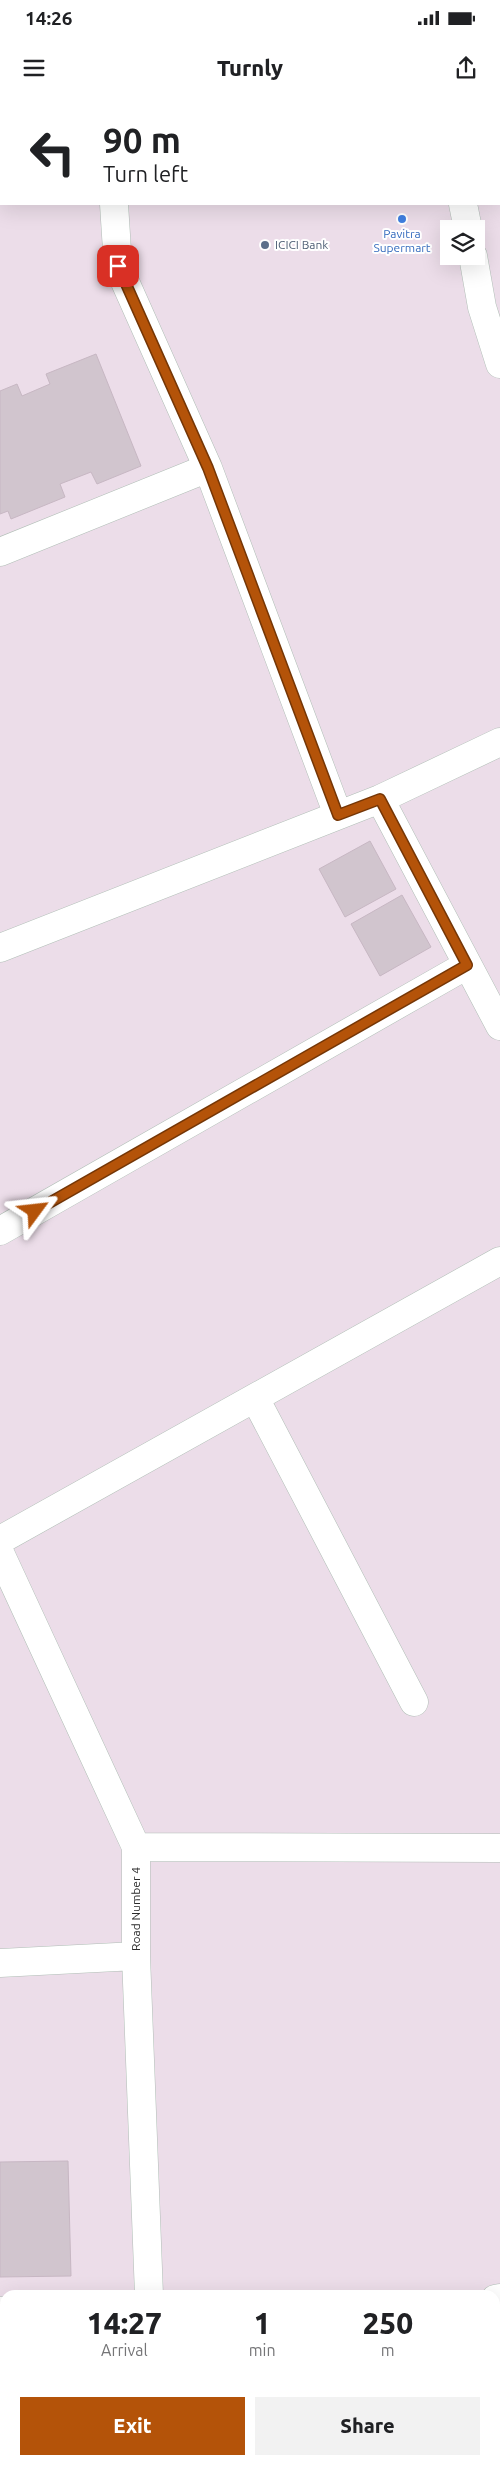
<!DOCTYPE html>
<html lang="en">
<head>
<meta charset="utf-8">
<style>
  :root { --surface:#fff; --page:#f2f2f2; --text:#202124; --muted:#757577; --accent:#b45309 }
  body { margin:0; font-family:Ubuntu,sans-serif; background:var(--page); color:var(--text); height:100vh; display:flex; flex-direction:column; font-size:19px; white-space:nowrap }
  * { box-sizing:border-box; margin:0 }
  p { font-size:16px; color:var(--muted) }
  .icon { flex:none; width:28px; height:28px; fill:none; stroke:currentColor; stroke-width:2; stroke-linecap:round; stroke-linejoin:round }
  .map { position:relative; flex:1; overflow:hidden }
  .details { position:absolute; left:0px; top:2190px; width:500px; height:175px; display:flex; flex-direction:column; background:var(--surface); border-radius:15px 15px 0 0; box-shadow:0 5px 20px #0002 }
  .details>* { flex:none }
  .guide { position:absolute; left:0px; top:0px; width:500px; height:105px; box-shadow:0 5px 20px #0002; background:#fff; color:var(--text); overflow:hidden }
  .controls { position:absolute; left:440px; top:120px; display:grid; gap:10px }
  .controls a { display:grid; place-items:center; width:45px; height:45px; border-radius:0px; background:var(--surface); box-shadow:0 5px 20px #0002; font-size:25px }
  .pin { position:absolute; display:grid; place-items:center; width:42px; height:42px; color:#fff; margin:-21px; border-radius:10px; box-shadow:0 2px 8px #0006 }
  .me { position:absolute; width:55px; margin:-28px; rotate:60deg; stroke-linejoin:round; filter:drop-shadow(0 0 4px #0008) }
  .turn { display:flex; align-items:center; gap:18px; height:105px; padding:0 20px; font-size:22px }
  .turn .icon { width:65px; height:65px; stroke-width:2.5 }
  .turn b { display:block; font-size:35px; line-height:42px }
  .eta { display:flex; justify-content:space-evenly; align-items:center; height:85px; text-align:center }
  .eta b { font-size:30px; font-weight:800; line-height:35px }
  .primary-button { display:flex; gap:10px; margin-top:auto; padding:10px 20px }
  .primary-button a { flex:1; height:58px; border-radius:0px; background:var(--accent); color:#fff; font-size:20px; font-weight:800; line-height:58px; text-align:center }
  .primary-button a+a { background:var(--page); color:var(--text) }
  .status { display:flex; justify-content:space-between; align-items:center; height:35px; padding:0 25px; background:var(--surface); direction:ltr }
  .status svg { height:14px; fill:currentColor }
  header { display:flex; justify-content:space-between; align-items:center; height:65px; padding:0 20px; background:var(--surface); font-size:22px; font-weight:800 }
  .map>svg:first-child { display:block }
  .green { fill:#e1ae9b }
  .building { fill:#d1c5ce; stroke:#c7b7c3 }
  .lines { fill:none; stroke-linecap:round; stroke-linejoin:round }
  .minor-casing { stroke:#b0beb6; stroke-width:29 }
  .tertiary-casing { stroke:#b0beb6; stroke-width:29 }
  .minor { stroke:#fff; stroke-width:28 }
  .tertiary { stroke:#fff; stroke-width:28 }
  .route-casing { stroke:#753606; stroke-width:12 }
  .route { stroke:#b45309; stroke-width:9 }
  .shop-dot { fill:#3f7fe0; stroke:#fff; stroke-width:2 }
  .service-dot { fill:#5c6f8a; stroke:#fff; stroke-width:2 }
  .labels { text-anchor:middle; stroke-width:4; stroke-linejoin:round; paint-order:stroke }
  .shop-label { font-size:12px; fill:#366cbe; stroke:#fff }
  .service-label { font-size:12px; fill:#4e5e75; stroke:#fff; text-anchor:start }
  .street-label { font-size:12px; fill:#2a2a2a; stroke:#fff }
</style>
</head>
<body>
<div class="status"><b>14:26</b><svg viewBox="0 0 49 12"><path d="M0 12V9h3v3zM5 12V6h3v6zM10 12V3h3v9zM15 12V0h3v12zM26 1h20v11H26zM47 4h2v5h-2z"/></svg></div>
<header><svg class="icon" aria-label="menu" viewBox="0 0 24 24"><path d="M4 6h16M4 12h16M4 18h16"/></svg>Turnly<svg class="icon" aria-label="share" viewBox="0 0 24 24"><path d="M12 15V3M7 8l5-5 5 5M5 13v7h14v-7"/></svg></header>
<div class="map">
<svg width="500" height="2365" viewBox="0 0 500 2365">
  <rect width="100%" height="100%" fill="#ecdde9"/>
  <path class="green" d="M0 2254H5V2360H151L152 2365H0Z"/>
  <path class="building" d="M96 254 141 366 97 384 91 372 60 384 65 397 11 419 8 411 0 414V291L17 284 22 296 50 284 46 274Z
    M370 741 396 789 345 817 319 769Z
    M402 795 431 847 380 876 351 824Z
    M68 2061 71 2176 0 2177V2062Z"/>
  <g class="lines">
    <defs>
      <path id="minor" d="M34 1 35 0
        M122 1 123 0
        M114 104 118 166 208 368 338 715
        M463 104 468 129
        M473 156 482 207 500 264
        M0 452 208 368
        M380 699 500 642
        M0 848 380 699 500 926
        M0 1131 467 865
        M255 1298 414 1602
        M0 1440 500 1161
        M0 1453 136 1747V1856L149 2195
        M136 1747 500 1748
        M0 1863 136 1856
        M495 2199 500 2198
        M0 2211H5
        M330 2360 331 2365"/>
      <path id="tertiary" d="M7 1 14 0
        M441 1 448 0
        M0 76 1 75"/>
    </defs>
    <use href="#minor" class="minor-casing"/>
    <use href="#tertiary" class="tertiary-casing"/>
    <use href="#minor" class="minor"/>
    <use href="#tertiary" class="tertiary"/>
  </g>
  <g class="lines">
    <defs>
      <path id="route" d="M35 1111 467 865 380 699 338 715 208 368 118 166"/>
    </defs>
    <use href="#route" class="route-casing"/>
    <use href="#route" class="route"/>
  </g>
  <circle class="shop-dot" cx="402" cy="119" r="5"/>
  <circle class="service-dot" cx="265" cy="145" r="5"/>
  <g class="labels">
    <g class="shop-label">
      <text x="402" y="138">Pavitra<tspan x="402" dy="14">Supermart</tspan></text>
    </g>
    <g class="service-label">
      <text x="275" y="149">ICICI Bank</text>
    </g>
    <g class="street-label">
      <text transform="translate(136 1809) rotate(-90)" y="4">Road Number 4</text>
    </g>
  </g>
</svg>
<div class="controls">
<a><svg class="icon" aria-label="layers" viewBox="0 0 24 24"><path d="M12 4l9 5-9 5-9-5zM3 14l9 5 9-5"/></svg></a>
</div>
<div class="pin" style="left:118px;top:166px;background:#d93025"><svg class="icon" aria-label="arrive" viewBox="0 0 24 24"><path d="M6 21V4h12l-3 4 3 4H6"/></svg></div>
<svg class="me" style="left:35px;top:1111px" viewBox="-20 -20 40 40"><path d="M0-17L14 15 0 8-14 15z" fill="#b45309" stroke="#fff" stroke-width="4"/></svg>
<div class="guide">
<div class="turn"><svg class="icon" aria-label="left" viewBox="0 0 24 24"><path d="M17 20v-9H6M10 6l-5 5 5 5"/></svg><div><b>90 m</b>Turn left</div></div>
</div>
<section class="details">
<div class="eta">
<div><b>14:27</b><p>Arrival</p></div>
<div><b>1</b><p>min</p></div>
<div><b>250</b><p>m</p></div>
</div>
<div class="primary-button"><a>Exit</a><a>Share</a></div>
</section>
</div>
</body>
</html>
